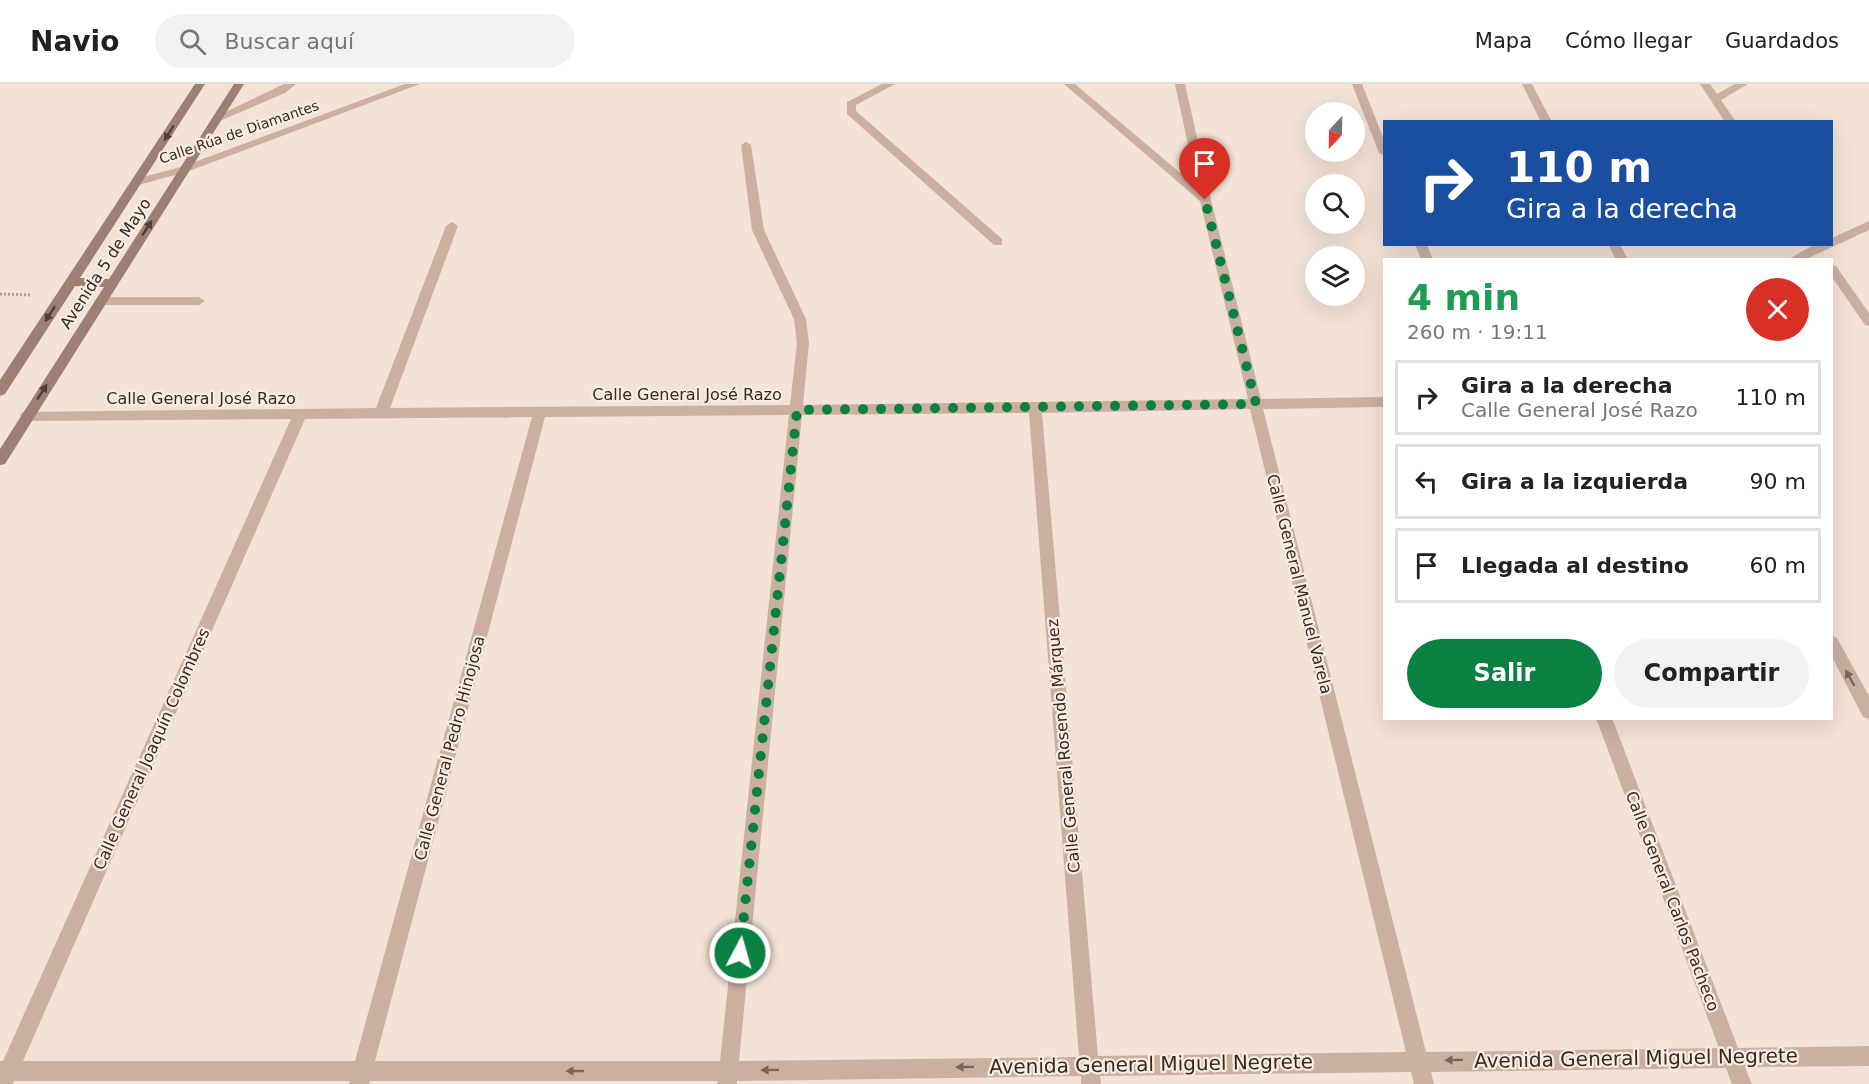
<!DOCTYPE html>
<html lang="es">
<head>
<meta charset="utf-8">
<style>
  :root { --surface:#fff; --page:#f2f2f2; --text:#222; --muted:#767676; --line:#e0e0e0; --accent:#0b8043 }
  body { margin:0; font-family:"DejaVu Sans",sans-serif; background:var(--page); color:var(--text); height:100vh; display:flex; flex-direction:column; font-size:22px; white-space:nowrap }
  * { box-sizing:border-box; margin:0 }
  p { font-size:20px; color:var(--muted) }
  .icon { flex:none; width:33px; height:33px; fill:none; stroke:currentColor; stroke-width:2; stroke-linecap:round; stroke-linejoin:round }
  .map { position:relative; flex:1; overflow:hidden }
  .panel { position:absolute; left:1383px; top:174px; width:450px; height:462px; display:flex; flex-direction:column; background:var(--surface); border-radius:0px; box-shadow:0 6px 24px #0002 }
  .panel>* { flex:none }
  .top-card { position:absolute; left:1383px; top:36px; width:450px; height:126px; border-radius:0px; box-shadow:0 6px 24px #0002; background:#1a4fa0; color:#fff; overflow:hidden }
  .needle { width:39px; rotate:202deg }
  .tools { position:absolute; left:1305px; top:18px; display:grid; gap:12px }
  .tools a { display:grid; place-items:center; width:60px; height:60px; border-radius:50%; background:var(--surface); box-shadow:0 6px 24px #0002; font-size:30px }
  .pin { position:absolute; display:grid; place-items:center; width:51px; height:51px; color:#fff; margin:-62px -26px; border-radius:50% 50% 50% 0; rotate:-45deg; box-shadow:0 0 6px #0007 }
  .pin .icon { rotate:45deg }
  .me { position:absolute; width:66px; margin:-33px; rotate:6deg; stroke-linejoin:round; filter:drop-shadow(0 0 4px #0008) }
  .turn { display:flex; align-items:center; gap:21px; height:126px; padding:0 24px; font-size:27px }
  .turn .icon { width:78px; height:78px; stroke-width:2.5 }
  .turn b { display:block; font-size:42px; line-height:51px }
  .round { display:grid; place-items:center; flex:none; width:63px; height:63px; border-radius:32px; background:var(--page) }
  .overview { display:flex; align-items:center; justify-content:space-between; height:102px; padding:0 24px }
  h1 { font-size:36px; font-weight:700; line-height:45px; color:#1e9e55 }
  .primary-button { display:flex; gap:12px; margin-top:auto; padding:12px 24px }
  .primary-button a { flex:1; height:69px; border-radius:36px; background:var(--accent); color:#fff; font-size:24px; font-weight:700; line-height:69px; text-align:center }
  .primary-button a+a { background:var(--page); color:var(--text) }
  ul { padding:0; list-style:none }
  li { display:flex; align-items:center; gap:18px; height:75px; margin:0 12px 9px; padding:0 12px; border:3px solid var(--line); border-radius:0px }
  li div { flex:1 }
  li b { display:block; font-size:22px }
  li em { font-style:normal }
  header { display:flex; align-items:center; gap:36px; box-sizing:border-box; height:84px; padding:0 30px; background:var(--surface); border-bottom:2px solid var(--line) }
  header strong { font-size:28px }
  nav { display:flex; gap:33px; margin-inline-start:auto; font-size:21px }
  .search { width:420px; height:54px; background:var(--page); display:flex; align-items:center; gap:15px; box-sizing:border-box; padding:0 21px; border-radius:33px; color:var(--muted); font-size:22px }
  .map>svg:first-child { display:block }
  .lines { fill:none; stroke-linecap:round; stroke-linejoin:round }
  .path { stroke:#b79a8c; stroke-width:3; stroke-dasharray:2 2; stroke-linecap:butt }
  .lane { fill:#cbb0a1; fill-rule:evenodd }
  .street { fill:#cbb0a1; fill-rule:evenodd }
  .secondary { fill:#9f7e73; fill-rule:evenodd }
  .oneway { fill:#503e38 }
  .oneway2 { fill:#78655d }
  .route { stroke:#0b8043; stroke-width:10; stroke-dasharray:0 18 }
  .labels { text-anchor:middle; stroke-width:4.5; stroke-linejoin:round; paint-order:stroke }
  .far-street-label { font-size:14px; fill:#352825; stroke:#faede2 }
  .street-label { font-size:16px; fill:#352825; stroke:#faede2 }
  .near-street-label { font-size:20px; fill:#352825; stroke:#faede2 }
</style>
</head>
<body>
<header>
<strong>Navio</strong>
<div class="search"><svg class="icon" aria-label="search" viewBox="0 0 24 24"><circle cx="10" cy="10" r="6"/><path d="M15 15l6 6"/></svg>Buscar aquí</div>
<nav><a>Mapa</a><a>Cómo llegar</a><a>Guardados</a></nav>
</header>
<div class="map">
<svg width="1869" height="1000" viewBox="0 0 1869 1000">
  <rect width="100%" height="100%" fill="#f3e2d6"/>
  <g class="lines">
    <path class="path" d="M0 210 32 211"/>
    <path class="lane" d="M284 0H296L285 9 222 36H214L213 34Z
      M882 0H895L856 21V27L1002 155V161H994L847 30V18Z
      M100 213H199L205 217 199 221H100L94 217Z"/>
    <path class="street" d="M405 0H420L189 87 139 101 133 97 135 95 181 83Z
      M1064 0H1075L1197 103 1175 0H1185L1211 116 1261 315 1384 313V323L1263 325 1426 968 1719 964 1596 634H1612L1738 964 1869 962V982L1745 983 1752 1000H1732L1726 984 1431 988 1434 1000H1414L1411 988 1100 992 1101 1000H1081V992L737 997V1000H717L718 997H370L369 1000H349L350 997H14L13 1000H0V977H3L291 335 27 337 20 332 22 328 376 324 446 142 452 138 458 142 390 324 790 321 797 259 794 235 752 146 741 61 746 58 751 61 764 146 806 235 809 259 803 321 1248 315 1200 117ZM1250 325 1406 968 1098 972 1042 329ZM1029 329 1079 973 739 977 802 331ZM789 331 720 977H375L545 333ZM532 333 355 977H23L305 335Z
      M1352 0H1362L1384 56V72L1379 69Z
      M1522 0H1532L1552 38H1541Z
      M1700 0H1710L1717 10 1735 0H1748L1721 16 1736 38H1725Z
      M1869 137V146L1804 176H1787L1815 160H1832V154Z
      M1415 160H1427L1433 176H1421Z
      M1608 160H1620L1628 176H1616Z
      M1832 181 1836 182 1869 229V242L1865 241 1832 193Z
      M1832 552 1837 554 1869 612V635L1863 633 1832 573Z"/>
    <path class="secondary" d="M195 0H205L80 194 109 195 234 0H244L5 380 0 381V365L104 203 75 202 5 310 0 312V296Z"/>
  </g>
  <defs><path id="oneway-solid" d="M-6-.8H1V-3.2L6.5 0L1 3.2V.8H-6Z" transform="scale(1.5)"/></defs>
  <g class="oneway">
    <use href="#oneway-solid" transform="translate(169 49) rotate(122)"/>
    <use href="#oneway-solid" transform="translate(147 144) rotate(-57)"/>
    <use href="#oneway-solid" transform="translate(50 230) rotate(123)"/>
    <use href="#oneway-solid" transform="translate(42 308) rotate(-57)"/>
  </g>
  <g class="oneway2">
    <use href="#oneway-solid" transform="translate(1850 594) rotate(-119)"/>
    <use href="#oneway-solid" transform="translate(1454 976) rotate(179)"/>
    <use href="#oneway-solid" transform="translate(965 983) rotate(179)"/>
    <use href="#oneway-solid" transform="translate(770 986) rotate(179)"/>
    <use href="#oneway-solid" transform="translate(575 987) rotate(180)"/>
  </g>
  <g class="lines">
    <path class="route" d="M740 869 797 326 1256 320 1205 116"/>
  </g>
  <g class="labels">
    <g class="far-street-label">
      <text transform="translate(239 48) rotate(-19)" y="5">Calle Rúa de Diamantes</text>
    </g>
    <g class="street-label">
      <text transform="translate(105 179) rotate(-57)" y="6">Avenida 5 de Mayo</text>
      <text x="687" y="316">Calle General José Razo</text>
      <text x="201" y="320">Calle General José Razo</text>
      <text transform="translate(1300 500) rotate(76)" y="6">Calle General Manuel Varela</text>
      <text transform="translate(1063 662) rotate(-95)" y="6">Calle General Rosendo Márquez</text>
      <text transform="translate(449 664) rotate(-75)" y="6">Calle General Pedro Hinojosa</text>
      <text transform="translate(151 665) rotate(-66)" y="6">Calle General Joaquín Colombres</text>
      <text transform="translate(1673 817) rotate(69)" y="6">Calle General Carlos Pacheco</text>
    </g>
    <g class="near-street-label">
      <text transform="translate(1636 974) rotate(-1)" y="7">Avenida General Miguel Negrete</text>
      <text transform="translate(1151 980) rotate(-1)" y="7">Avenida General Miguel Negrete</text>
    </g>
  </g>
</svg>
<div class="tools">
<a><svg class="needle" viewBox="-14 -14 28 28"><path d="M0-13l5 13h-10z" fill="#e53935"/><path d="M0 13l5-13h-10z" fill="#767676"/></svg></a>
<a><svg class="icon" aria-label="search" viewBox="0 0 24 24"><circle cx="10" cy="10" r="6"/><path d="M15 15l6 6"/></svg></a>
<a><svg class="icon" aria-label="layers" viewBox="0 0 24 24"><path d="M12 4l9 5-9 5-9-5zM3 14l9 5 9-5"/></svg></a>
</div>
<div class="pin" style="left:1205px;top:116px;background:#d93025"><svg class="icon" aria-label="arrive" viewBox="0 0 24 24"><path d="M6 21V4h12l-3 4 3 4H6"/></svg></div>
<svg class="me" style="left:740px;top:869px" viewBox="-20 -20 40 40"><circle r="17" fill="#0b8043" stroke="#fff" stroke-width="3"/><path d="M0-11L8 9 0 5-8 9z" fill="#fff"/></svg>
<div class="top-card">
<div class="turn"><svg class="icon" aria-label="right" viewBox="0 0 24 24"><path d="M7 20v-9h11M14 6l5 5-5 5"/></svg><div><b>110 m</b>Gira a la derecha</div></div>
</div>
<section class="panel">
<div class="overview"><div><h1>4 min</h1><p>260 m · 19:11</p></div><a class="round" style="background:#d93025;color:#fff"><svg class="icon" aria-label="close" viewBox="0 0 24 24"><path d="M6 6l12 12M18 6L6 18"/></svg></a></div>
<ul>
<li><svg class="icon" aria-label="right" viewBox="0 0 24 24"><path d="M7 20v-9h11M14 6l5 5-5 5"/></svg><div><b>Gira a la derecha</b><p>Calle General José Razo</p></div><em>110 m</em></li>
<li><svg class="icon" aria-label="left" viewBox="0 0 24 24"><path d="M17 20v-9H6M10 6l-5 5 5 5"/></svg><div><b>Gira a la izquierda</b></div><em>90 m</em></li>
<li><svg class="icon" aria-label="arrive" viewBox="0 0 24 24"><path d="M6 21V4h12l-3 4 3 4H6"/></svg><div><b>Llegada al destino</b></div><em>60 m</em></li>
</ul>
<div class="primary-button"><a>Salir</a><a>Compartir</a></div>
</section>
</div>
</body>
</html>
